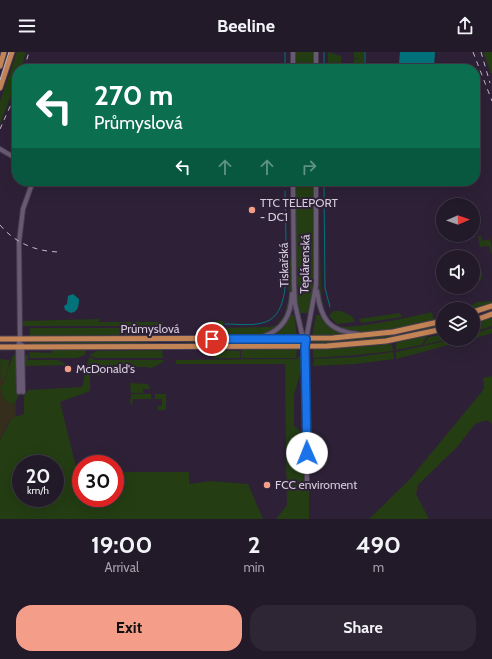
<!DOCTYPE html>
<html lang="en">
<head>
<meta charset="utf-8">
<style>
  :root { --surface:#221929; --page:#2e2635; --text:#f1f3f6; --muted:#a2a0a8; --line:#3f3846; --accent:#f49e8a }
  body { margin:0; font-family:Cabin,sans-serif; background:var(--page); color:var(--text); height:100vh; display:flex; flex-direction:column; font-size:15px; white-space:nowrap }
  * { box-sizing:border-box; margin:0 }
  p { font-size:13px; color:var(--muted) }
  .icon { flex:none; width:22px; height:22px; fill:none; stroke:currentColor; stroke-width:2; stroke-linecap:round; stroke-linejoin:round }
  .map { position:relative; height:467px; overflow:hidden }
  .side { display:flex; flex-direction:column; background:var(--surface); flex:1 }
  .side>* { flex:none }
  .guide { position:absolute; left:12px; top:12px; width:468px; height:122px; border-radius:16px; box-shadow:0 4px 16px #0002,0 0 0 1px var(--line); background:#0b6e4f; color:#fff; overflow:hidden }
  .needle { width:26px; rotate:88deg }
  .buttons { position:absolute; left:436px; top:146px; display:grid; gap:8px }
  .buttons a { display:grid; place-items:center; width:44px; height:44px; border-radius:50%; background:var(--surface); box-shadow:0 4px 16px #0002,0 0 0 1px var(--line); font-size:20px }
  .speed { position:absolute; left:12px; top:403px; display:flex; gap:8px; font-size:20px; font-weight:700; text-align:center }
  .speed>* { display:grid; place-content:center; width:52px; height:52px; border-radius:50%; background:var(--surface); box-shadow:0 4px 16px #0002,0 0 0 1px var(--line); line-height:1 }
  .speed small { font-size:10px; font-weight:400 }
  .speed .limit { border:6px solid #d22; background:#fff; color:#111 }
  .pin { position:absolute; display:grid; place-items:center; width:34px; height:34px; color:#fff; margin:-17px; border:2px solid #fff; border-radius:50%; box-shadow:0 1px 4px #0007 }
  .me { position:absolute; width:44px; margin:-22px; rotate:359deg; stroke-linejoin:round; filter:drop-shadow(0 0 3px #0008) }
  .turn { display:flex; align-items:center; gap:14px; height:84px; padding:0 16px; font-size:18px }
  .turn .icon { width:52px; height:52px; stroke-width:2.5 }
  .turn b { display:block; font-size:28px; line-height:34px }
  .lanes { display:flex; align-items:center; height:38px; padding:0 16px; background:#0003; justify-content:center; gap:20px; direction:ltr }
  .lanes .off { opacity:.35 }
  .eta { display:flex; justify-content:space-evenly; align-items:center; height:68px; text-align:center }
  .eta b { font-size:24px; font-weight:800; line-height:28px }
  .cta { display:flex; gap:8px; margin-top:auto; padding:8px 16px }
  .cta a { flex:1; height:46px; border-radius:16px; background:var(--accent); color:#111; font-size:16px; font-weight:800; line-height:46px; text-align:center }
  .cta a+a { background:var(--page); color:var(--text) }
  header { display:flex; justify-content:space-between; align-items:center; height:52px; padding:0 16px; background:var(--surface); font-size:18px; font-weight:800 }
  .map>svg:first-child { display:block }
  .commercial { fill:#352e1d }
  .green { fill:#243d13; fill-rule:evenodd }
  .water { fill:#02737b }
  .lines { fill:none; stroke-linecap:round; stroke-linejoin:round }
  .stream { stroke:#02737b; stroke-width:1 }
  .minor-casing { stroke:#483c50; stroke-width:6 }
  .major-casing { stroke:#483c50; stroke-width:7 }
  .minor { stroke:#695a73; stroke-width:4 }
  .major { stroke:#c28355; stroke-width:5 }
  .tram { stroke:#c2b9c8; stroke-width:1 }
  .rail { stroke:#c2b9c8; stroke-width:1; stroke-dasharray:5 5; stroke-linecap:butt }
  .route-casing { stroke:#114b97; stroke-width:10 }
  .route { stroke:#1a73e8; stroke-width:7 }
  .poi-dot { fill:#f49e8a; stroke:#2e2137; stroke-width:1.5 }
  .labels { text-anchor:middle; stroke-width:4; stroke-linejoin:round; paint-order:stroke }
  .poi-label { font-size:12px; fill:#d7cedd; stroke:#2e2137; text-anchor:start }
  .street-label { font-size:12px; fill:#d7cedd; stroke:#2e2137 }
</style>
</head>
<body>
<header><svg class="icon" aria-label="menu" viewBox="0 0 24 24"><path d="M4 6h16M4 12h16M4 18h16"/></svg>Beeline<svg class="icon" aria-label="share" viewBox="0 0 24 24"><path d="M12 15V3M7 8l5-5 5 5M5 13v7h14v-7"/></svg></header>
<div class="map">
<svg width="492" height="467" viewBox="0 0 492 467">
  <rect width="100%" height="100%" fill="#2e2137"/>
  <path class="commercial" d="M14 313 16 365 7 373 0 388V314Z"/>
  <path class="green" d="M17 0H26L21 17H17V29L0 72V49Z
    M295 0H314V17H295Z
    M328 0 341 4 342 17H328Z
    M354 0H364V17H354V7H362L354 6Z
    M483 0H492V23Z
    M297 129H314V148H295V132Z
    M295 150H314V224L310 261H300L297 250Z
    M319 166 321 240 324 258 321 257 318 229Z
    M478 184H481L482 189 490 187 491 189 487 190H491L492 204 489 194 480 195Z
    M288 204 291 207 292 231 288 261H285L289 244Z
    M477 217 482 219V226L480 229 473 230V220Z
    M492 249V251L473 257 464 256 478 250Z
    M333 259H341L353 265 354 270 337 272 329 264Z
    M432 260 434 268C416 277 338 291 329 266 331 269 334 273 338 274 352 278 416 264 432 260Z
    M400 261 402 265 362 271 359 268V267Z
    M284 263H287C282 271 276 278 266 282 257 286 209 287 200 282H218L219 273 215 269H223L224 276 270 275 277 273Z
    M291 263H294L297 285H268L283 275Z
    M316 263H321L339 280 346 283 312 285Z
    M492 264V274L473 280V270Z
    M99 267V270H163V274H22L21 269Z
    M443 271V274L414 282 385 287 313 293V288Z
    M30 276H124V283L30 286Z
    M125 276H162L161 283 125 284Z
    M492 276V281L473 287V282Z
    M443 282V287H449L423 293 429 285Z
    M428 284 421 293 396 298V292L399 289Z
    M455 287H462L452 292 396 307V300Z
    M93 289 161 291V293L30 294V290Z
    M229 289H297V291L252 293 174 292 175 291Z
    M388 291 392 293 393 299 357 303 313 306V296Z
    M297 296 296 306H241V298L246 297Z
    M57 297H86L85 303 77 306H30L29 300 51 301V299Z
    M162 298 163 306H95L89 303 97 299Z
    M216 298 240 299V306H213Z
    M393 300 394 307 355 312 313 314 314 307 357 305Z
    M303 302V312L294 343V374C302 380 305 383 305 393L301 398H286L285 312H176V308L296 307Z
    M13 303H17V305L18 345 15 351 10 352 5 348 0 336 4 331Z
    M25 303H28V308H58L67 313 26 314 25 331Z
    M89 305 95 308H163V310L150 317 149 315H102V322L109 323H90V339L60 350 78 423 81 422V446H115V420H189V432L211 429 248 432 263 467H0V388L12 366 24 362V344L28 338 82 335ZM21 412H55V446H21Z
    M0 307 10 308 4 327 1 329Z
    M492 324V372L487 368 475 372 457 395 418 433 416 442 429 467H369L410 427 484 337 483 326Z
    M130 331 148 332 150 337H143V341H131Z
    M131 342H151V347H133L132 354 130 351Z
    M155 342H166V358H158V354H162V347H155Z
    M286 405H303L304 431 309 435V467H276L287 453Z"/>
  <path class="water" d="M400 0H435L434 14 399 11Z
    M73 242 79 247C79 253 78 260 71 261L65 258 64 254 67 252 68 244Z"/>
  <g class="lines">
    <path class="stream" d="M285 0V17
      M365 0V11
      M371 14V17
      M324 17V0
      M324 129V132
      M285 135V130
      M324 135 325 236 330 255
      M285 139 286 189
      M225 272C237 272 251 274 262 271 287 266 286 229 286 210"/>
    <defs>
      <path id="minor" d="M293 0V17
        M316 0V17
        M0 97 17 107
        M293 129 294 233 295 252 305 295 307 430
        M317 239C321 268 329 279 358 282
        M262 285C283 278 291 264 292 242
        M306 288 316 233V129
        M22 293 23 340
        M19 340 18 295 20 287 19 190 23 157 33 129"/>
      <path id="major" d="M0 14 4 0
        M0 36 12 0
        M473 260 492 254
        M473 269 492 262
        M0 287 333 286 393 280 443 269
        M0 295 327 294 386 289 443 277"/>
    </defs>
    <use href="#minor" class="minor-casing"/>
    <use href="#major" class="major-casing"/>
    <use href="#minor" class="minor"/>
    <use href="#major" class="major"/>
    <path class="tram" d="M0 28 9 0"/>
    <path class="rail" d="M473 0 492 49
      M481 0 490 31
      M24 17 29 0
      M0 77 17 39
      M0 173C16 192 37 200 62 200"/>
  </g>
  <g class="lines">
    <defs>
      <path id="route" d="M212 287H306L305 295 307 401"/>
    </defs>
    <use href="#route" class="route-casing"/>
    <use href="#route" class="route"/>
  </g>
  <g class="poi-dot">
    <circle cx="252" cy="158" r="4"/>
    <circle cx="68" cy="317" r="4"/>
    <circle cx="267" cy="433" r="4"/>
  </g>
  <g class="labels">
    <g class="poi-label">
      <text x="260" y="155">TTC TELEPORT<tspan x="260" dy="14">- DC1</tspan></text>
      <text x="76" y="321">McDonald's</text>
      <text x="275" y="437">FCC enviroment</text>
    </g>
    <g class="street-label">
      <text transform="translate(305 212) rotate(-89)" y="4">Teplárenská</text>
      <text transform="translate(284 213) rotate(-91)" y="4">Tiskařská</text>
      <text x="150" y="281">Průmyslová</text>
    </g>
  </g>
</svg>
<div class="buttons">
<a><svg class="needle" viewBox="-14 -14 28 28"><path d="M0-13l5 13h-10z" fill="#e53935"/><path d="M0 13l5-13h-10z" fill="#a2a0a8"/></svg></a>
<a><svg class="icon" aria-label="sound" viewBox="0 0 24 24"><path d="M4 9h4l5-4v14l-5-4H4zM17 9q2 3 0 6"/></svg></a>
<a><svg class="icon" aria-label="layers" viewBox="0 0 24 24"><path d="M12 4l9 5-9 5-9-5zM3 14l9 5 9-5"/></svg></a>
</div>
<div class="speed"><div>20<small>km/h</small></div><div class="limit">30</div></div>
<div class="pin" style="left:212px;top:287px;background:#d93025"><svg class="icon" aria-label="arrive" viewBox="0 0 24 24"><path d="M6 21V4h12l-3 4 3 4H6"/></svg></div>
<svg class="me" style="left:307px;top:401px" viewBox="-20 -20 40 40"><circle r="19" fill="#fff"/><path d="M0-13L10 11 0 6-10 11z" fill="#1a73e8"/></svg>
<div class="guide">
<div class="turn"><svg class="icon" aria-label="left" viewBox="0 0 24 24"><path d="M17 20v-9H6M10 6l-5 5 5 5"/></svg><div><b>270 m</b>Průmyslová</div></div>
<div class="lanes"><svg class="icon" aria-label="left" viewBox="0 0 24 24"><path d="M17 20v-9H6M10 6l-5 5 5 5"/></svg><svg class="icon off" aria-label="ahead" viewBox="0 0 24 24"><path d="M12 20V5M6 11l6-6 6 6"/></svg><svg class="icon off" aria-label="ahead" viewBox="0 0 24 24"><path d="M12 20V5M6 11l6-6 6 6"/></svg><svg class="icon off" aria-label="right" viewBox="0 0 24 24"><path d="M7 20v-9h11M14 6l5 5-5 5"/></svg></div>
</div>
</div>
<section class="side">
<div class="eta">
<div><b>19:00</b><p>Arrival</p></div>
<div><b>2</b><p>min</p></div>
<div><b>490</b><p>m</p></div>
</div>
<div class="cta"><a>Exit</a><a>Share</a></div>
</section>
</body>
</html>
